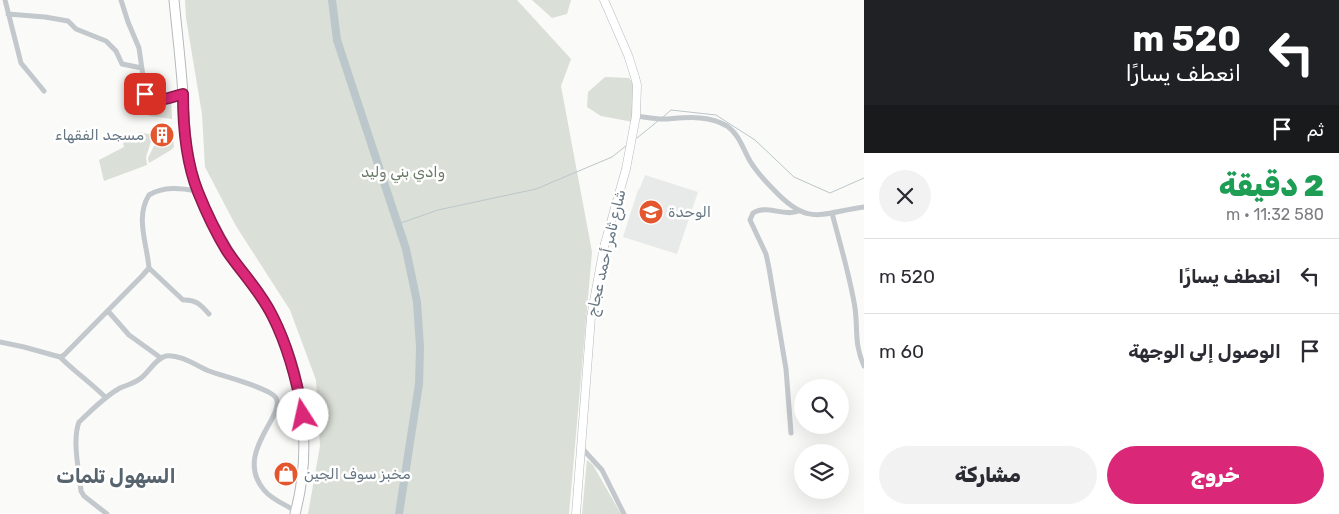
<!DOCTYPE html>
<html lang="ar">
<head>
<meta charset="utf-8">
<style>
  :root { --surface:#fff; --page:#f2f2f3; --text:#2b2b33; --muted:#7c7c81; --line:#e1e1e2; --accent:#db2777 }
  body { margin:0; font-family:Rubik,"Noto Sans Arabic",sans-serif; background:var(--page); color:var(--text); direction:rtl; height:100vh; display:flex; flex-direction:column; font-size:19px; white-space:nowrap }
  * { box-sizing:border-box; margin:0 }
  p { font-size:16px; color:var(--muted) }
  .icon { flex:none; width:28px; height:28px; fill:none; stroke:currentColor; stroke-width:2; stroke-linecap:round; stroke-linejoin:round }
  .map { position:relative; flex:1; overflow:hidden; direction:ltr }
  .side { display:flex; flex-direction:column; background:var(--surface); width:475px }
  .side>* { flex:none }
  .top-card { background:#202124; color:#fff; overflow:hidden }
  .tools { position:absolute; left:794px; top:379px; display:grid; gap:10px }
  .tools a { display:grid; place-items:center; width:55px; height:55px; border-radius:50%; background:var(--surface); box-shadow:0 5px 20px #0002; font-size:25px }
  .pin { position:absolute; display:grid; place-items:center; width:42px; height:42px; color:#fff; margin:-21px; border-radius:10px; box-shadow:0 2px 8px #0006 }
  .me { position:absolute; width:55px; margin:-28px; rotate:350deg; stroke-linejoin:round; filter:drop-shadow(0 0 4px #0008) }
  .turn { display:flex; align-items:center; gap:18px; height:105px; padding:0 15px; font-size:22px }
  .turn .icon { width:65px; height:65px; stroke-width:2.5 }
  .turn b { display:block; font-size:35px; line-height:42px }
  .then { display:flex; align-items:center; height:48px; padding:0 15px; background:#0003; gap:10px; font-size:19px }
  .round { display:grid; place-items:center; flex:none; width:52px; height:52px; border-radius:26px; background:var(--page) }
  .headline { display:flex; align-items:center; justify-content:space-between; height:85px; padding:0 15px }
  h1 { font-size:30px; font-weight:800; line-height:38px; color:#1e9e55 }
  .action { display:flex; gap:10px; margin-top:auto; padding:10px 15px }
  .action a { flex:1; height:58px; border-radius:30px; background:var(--accent); color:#fff; font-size:20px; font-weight:800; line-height:58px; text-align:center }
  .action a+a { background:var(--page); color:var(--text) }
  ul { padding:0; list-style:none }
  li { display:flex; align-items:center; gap:15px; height:75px; padding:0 15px; border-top:1px solid var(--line) }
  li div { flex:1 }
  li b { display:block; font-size:19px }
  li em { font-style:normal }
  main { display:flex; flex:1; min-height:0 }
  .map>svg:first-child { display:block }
  .built { fill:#e8e9e9 }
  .green { fill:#dadfd7 }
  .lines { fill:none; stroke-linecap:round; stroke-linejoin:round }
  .stream { stroke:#bbc7cb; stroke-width:1 }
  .river { stroke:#bbc7cb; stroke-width:8 }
  .primary-casing { stroke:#b5babe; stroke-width:9 }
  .trunk-casing { stroke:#b4b9bd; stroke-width:11 }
  .minor { stroke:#c3c8cc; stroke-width:5 }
  .primary { stroke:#fff; stroke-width:8 }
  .trunk { stroke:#fff; stroke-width:9 }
  .route-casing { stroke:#8e194d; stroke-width:12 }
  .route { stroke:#db2777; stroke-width:9 }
  .labels { text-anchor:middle; stroke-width:5; stroke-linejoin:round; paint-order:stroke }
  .poi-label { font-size:15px; fill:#657683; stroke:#fff; text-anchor:start }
  .park-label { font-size:15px; fill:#687a64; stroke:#fff }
  .street-label { font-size:15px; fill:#657683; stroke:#fff }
  .district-label { font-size:20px; font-weight:bold; fill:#57646e; stroke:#fff }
</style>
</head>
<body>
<main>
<section class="side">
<div class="top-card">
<div class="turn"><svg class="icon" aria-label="left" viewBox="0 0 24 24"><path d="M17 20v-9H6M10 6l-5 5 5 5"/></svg><div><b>520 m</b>انعطف يسارًا</div></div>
<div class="then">ثم<svg class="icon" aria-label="arrive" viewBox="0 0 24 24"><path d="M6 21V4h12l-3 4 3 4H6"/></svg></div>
</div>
<div class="headline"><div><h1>2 دقيقة</h1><p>580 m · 11:32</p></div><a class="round"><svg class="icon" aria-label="close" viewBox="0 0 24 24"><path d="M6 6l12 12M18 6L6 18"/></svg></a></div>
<ul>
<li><svg class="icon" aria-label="left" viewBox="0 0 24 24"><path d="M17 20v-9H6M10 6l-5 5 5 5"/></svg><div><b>انعطف يسارًا</b></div><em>520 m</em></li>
<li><svg class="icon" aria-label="arrive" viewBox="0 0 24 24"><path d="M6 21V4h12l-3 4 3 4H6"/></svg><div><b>الوصول إلى الوجهة</b></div><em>60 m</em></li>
</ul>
<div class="action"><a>خروج</a><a>مشاركة</a></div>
</section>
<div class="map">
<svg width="864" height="514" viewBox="0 0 864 514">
  <rect width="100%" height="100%" fill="#fafaf8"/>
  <path class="built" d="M645 175 698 192 677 254 623 237 638 190 640 188Z"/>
  <path class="green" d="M185 0H517L571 59 561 86 592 252 569 514H308L320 446 316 380 290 310 236 226 205 167 202 114 186 18Z
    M532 0H571L567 14 552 18Z
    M605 77 629 78 633 84V122L601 116 587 107 588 92Z
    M169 99 171 100 172 119 149 116 148 108Z
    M168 128H172L174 147 171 150 149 163 148 158 156 142 163 144Z
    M139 132 153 135 146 157 147 165 104 181 99 160 124 147 121 134 138 135Z
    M587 460 593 465 621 514H582Z"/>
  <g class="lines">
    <path class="stream" d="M663 117 671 110 716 115 755 140 794 177 830 193 864 178
      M637 138 658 121
      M398 224 438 210 536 189 612 157 627 145"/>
    <path class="river" d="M332 0 337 40 406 249 417 302 420 347 419 384 399 514"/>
    <defs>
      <path id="primary" d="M576 514 591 317 604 247 626 169 636 116 637 85 635 77 628 55 604 0"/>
      <path id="trunk" d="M174 0C177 31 181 63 183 95 184 127 186 161 198 192 206 211 216 231 227 249 237 267 252 281 262 298 302 361 314 443 295 514"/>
    </defs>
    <use href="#primary" class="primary-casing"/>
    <use href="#trunk" class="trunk-casing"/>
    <path class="minor" d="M5 0 21 63 44 91
      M121 0 128 22 139 48 146 97 153 101 183 94
      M8 14 45 17 68 21 76 29 106 41 116 51 122 64 142 68
      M636 116C645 117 654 119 663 119 684 118 707 114 727 126 739 134 743 149 750 161 756 171 765 181 774 190 809 227 820 213 864 207
      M832 213C840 244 850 276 855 308 858 330 854 344 864 366
      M149 268 183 300C196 299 201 305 209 314
      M108 311 129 335 161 358
      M0 342 24 347 60 357 64 355 142 276 149 268C147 244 135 217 149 195 164 186 181 188 197 191
      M60 357C75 372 91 383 105 397
      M791 433 786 369 769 268 766 254 750 220 753 213C767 204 783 217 799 211
      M580 446 602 470 624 514
      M107 514 84 496 81 491C79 471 72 440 79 422 92 410 104 397 120 388 127 385 135 383 141 378 149 372 156 358 166 356 180 354 197 366 209 371 222 376 271 388 276 398 286 416 233 453 264 490 272 500 285 504 295 511"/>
    <use href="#primary" class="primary"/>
    <use href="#trunk" class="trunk"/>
  </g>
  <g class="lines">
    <defs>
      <path id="route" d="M145 94C152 106 171 97 183 94 183 127 186 162 198 192 206 212 216 233 227 251 242 273 261 292 273 317 288 347 297 381 303 415"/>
    </defs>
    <use href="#route" class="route-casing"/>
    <use href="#route" class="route"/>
  </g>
  <defs>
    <symbol id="building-disc" viewBox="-11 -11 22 22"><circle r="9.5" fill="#e4572e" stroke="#fff"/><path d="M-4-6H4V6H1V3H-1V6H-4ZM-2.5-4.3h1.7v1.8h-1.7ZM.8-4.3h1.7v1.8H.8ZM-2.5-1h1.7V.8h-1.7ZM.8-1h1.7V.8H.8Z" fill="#fff"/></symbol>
    <symbol id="school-disc" viewBox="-11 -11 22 22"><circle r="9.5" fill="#e4572e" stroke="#fff"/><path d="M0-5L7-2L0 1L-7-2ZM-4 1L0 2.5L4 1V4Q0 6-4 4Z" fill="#fff"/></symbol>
    <symbol id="shop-disc" viewBox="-11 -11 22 22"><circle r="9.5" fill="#e4572e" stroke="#fff"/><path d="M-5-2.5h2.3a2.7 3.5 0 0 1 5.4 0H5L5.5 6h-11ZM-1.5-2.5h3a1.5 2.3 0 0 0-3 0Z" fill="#fff"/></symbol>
  </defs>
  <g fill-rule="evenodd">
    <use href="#building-disc" x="148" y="121" width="28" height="28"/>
    <use href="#school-disc" x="637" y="198" width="28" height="28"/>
    <use href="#shop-disc" x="272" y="460" width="28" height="28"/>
  </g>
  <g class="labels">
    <g class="poi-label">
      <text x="144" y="140" text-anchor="end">مسجد الفقهاء</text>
      <text x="668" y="217">الوحدة</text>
      <text x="304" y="479">مخبز سوف الجين</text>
    </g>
    <g class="park-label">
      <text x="403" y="177">وادي بني وليد</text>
    </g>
    <g class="street-label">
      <text transform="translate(606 253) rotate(-77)" y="5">شارع ثامر أحمد عجاج</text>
    </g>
    <g class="district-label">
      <text x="116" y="483">السهول تلمات</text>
    </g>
  </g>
</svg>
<div class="tools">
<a><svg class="icon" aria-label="search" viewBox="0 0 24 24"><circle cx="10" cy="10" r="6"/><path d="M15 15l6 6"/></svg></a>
<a><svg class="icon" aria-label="layers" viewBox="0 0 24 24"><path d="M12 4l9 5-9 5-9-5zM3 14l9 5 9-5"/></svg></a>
</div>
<div class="pin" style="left:145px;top:94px;background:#d93025"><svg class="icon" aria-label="arrive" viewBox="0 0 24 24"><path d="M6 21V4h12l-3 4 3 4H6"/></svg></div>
<svg class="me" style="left:303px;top:415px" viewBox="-20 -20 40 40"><circle r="19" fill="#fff"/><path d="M0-13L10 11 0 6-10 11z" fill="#db2777"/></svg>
</div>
</main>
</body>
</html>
